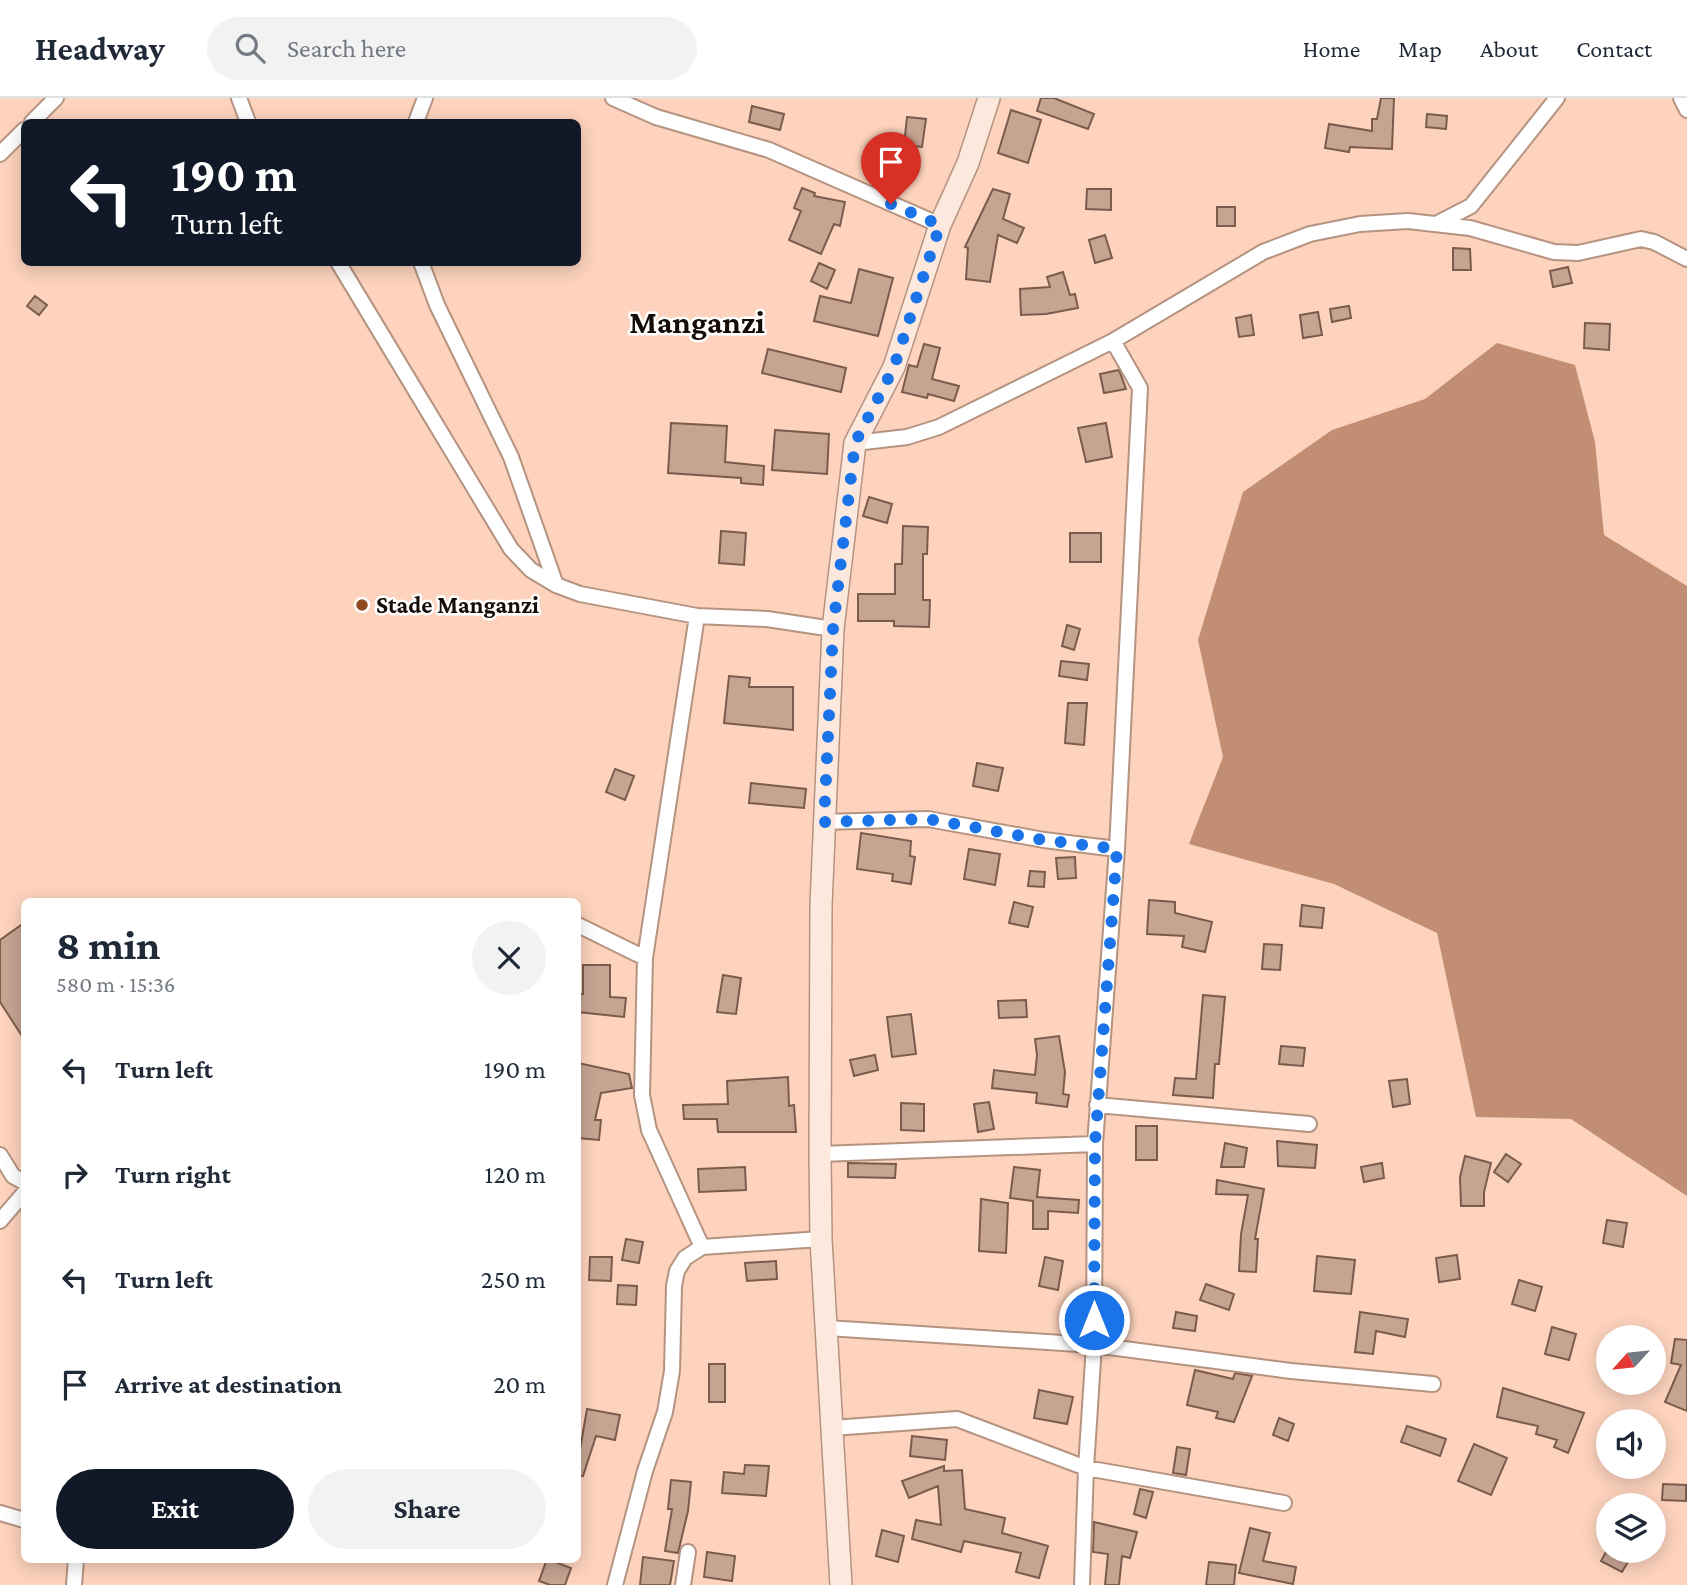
<!DOCTYPE html>
<html lang="en">
<head>
<meta charset="utf-8">
<style>
  :root { --surface:#fff; --page:#f2f2f3; --text:#1f2937; --muted:#747a83; --line:#e0e1e3; --accent:#111827 }
  body { margin:0; font-family:"Crimson Pro",serif; background:var(--page); color:var(--text); height:100vh; display:flex; flex-direction:column; font-size:26px; white-space:nowrap }
  * { box-sizing:border-box; margin:0 }
  p { font-size:23px; color:var(--muted) }
  .icon { flex:none; width:38px; height:38px; fill:none; stroke:currentColor; stroke-width:2; stroke-linecap:round; stroke-linejoin:round }
  .map { position:relative; flex:1; overflow:hidden }
  .panel { position:absolute; left:21px; top:800px; width:560px; height:665px; display:flex; flex-direction:column; background:var(--surface); border-radius:10px; box-shadow:0 4px 18px #0003 }
  .panel>* { flex:none }
  .top-card { position:absolute; left:21px; top:21px; width:560px; height:147px; border-radius:10px; box-shadow:0 4px 18px #0003; background:#111827; color:#fff; overflow:hidden }
  .needle { width:46px; rotate:243deg }
  .fabs { position:absolute; left:1596px; top:1227px; display:grid; gap:14px }
  .fabs a { display:grid; place-items:center; width:70px; height:70px; border-radius:50%; background:var(--surface); box-shadow:0 4px 18px #0003; font-size:35px }
  .pin { position:absolute; display:grid; place-items:center; width:60px; height:60px; color:#fff; margin:-72px -30px; border-radius:50% 50% 50% 0; rotate:-45deg; box-shadow:0 0 7px #0007 }
  .pin .icon { rotate:45deg }
  .me { position:absolute; width:77px; margin:-38px; rotate:0deg; stroke-linejoin:round; filter:drop-shadow(0 0 5px #0008) }
  .turn { display:flex; align-items:center; gap:24px; height:147px; padding:0 35px; font-size:32px }
  .turn .icon { width:91px; height:91px; stroke-width:2.5 }
  .turn b { display:block; font-size:49px; line-height:60px }
  .round { display:grid; place-items:center; flex:none; width:74px; height:74px; border-radius:37px; background:var(--page) }
  .head { display:flex; align-items:center; justify-content:space-between; height:119px; padding:0 35px }
  h1 { font-size:42px; font-weight:700; line-height:52px }
  .action { display:flex; gap:14px; margin-top:auto; padding:14px 35px }
  .action a { flex:1; height:80px; border-radius:42px; background:var(--accent); color:#fff; font-size:28px; font-weight:700; line-height:80px; text-align:center }
  .action a+a { background:var(--page); color:var(--text) }
  ul { padding:0; list-style:none }
  li { display:flex; align-items:center; gap:21px; height:105px; padding:0 35px }
  li div { flex:1 }
  li b { display:block; font-size:26px }
  li em { font-style:normal }
  header { display:flex; align-items:center; gap:42px; box-sizing:border-box; height:98px; padding:0 35px; background:var(--surface); border-bottom:2px solid var(--line) }
  header strong { font-size:33px }
  nav { display:flex; gap:38px; margin-inline-start:auto; font-size:24px }
  .search { width:490px; height:63px; background:var(--page); display:flex; align-items:center; gap:18px; box-sizing:border-box; padding:0 24px; border-radius:38px; color:var(--muted); font-size:26px }
  .map>svg:first-child { display:block }
  .green { fill:#fdd3bd; fill-rule:evenodd }
  .water { fill:#c28e73 }
  .building { fill:#c7a492; stroke:#7b5c4c; stroke-width:2 }
  .lines { fill:none; stroke-linecap:round; stroke-linejoin:round }
  .street-casing { stroke:#b59381; stroke-width:18 }
  .secondary-casing { stroke:#b59381; stroke-width:24 }
  .street { stroke:#fff; stroke-width:14 }
  .secondary { stroke:#fde8de; stroke-width:21 }
  .route { stroke:#1a73e8; stroke-width:12; stroke-dasharray:0 21.6 }
  .poi-dot { fill:#914b23; stroke:#fff; stroke-width:2.5 }
  .labels { text-anchor:middle; stroke-width:5; stroke-linejoin:round; paint-order:stroke }
  .poi-label { font-size:24px; font-weight:bold; fill:#160b05; stroke:#fff; text-anchor:start }
  .district-label { font-size:32px; font-weight:bold; fill:#160b05; stroke:#fff }
</style>
</head>
<body>
<header>
<strong>Headway</strong>
<div class="search"><svg class="icon" aria-label="search" viewBox="0 0 24 24"><circle cx="10" cy="10" r="6"/><path d="M15 15l6 6"/></svg>Search here</div>
<nav><a>Home</a><a>Map</a><a>About</a><a>Contact</a></nav>
</header>
<div class="map">
<svg width="1687" height="1487" viewBox="0 0 1687 1487">
  <rect width="100%" height="100%" fill="#fde6db"/>
  <path class="green" d="M0 0H1687V1487H0ZM24 24H578V164H24ZM24 803H578V1461H24ZM1608 1239H1654V1284H1608ZM1608 1323H1654V1368H1608ZM1608 1407H1654V1452H1608Z"/>
  <path class="water" d="M1497 245 1575 267 1595 344 1604 437 1687 488V1098L1571 1021 1476 1019 1437 835 1334 786 1189 746 1223 659 1198 542 1243 394 1332 332 1425 301Z"/>
  <path class="building" d="M1041 0H1054L1094 16 1088 31 1037 13Z
    M1381 0H1394L1392 51 1350 49 1349 54 1325 50 1329 26 1372 33V21H1377Z
    M752 8 784 16 780 32 749 24Z
    M1011 12 1041 22 1028 65 998 55Z
    M1427 16 1447 18 1446 31 1426 29Z
    M907 19 926 21 922 49 904 47Z
    M802 90 815 95 814 98 845 104 840 128 834 126 821 156 789 142 801 113 794 110Z
    M993 91 1010 96 1003 121 1024 130 1017 145 998 137 990 184 966 181 968 150 965 149Z
    M1087 91H1111V112L1086 111Z
    M1217 109H1235V128H1217Z
    M1105 137 1112 160 1095 165 1089 142Z
    M1453 150 1470 151 1471 172H1453Z
    M819 165 835 172 827 191 811 183Z
    M1568 169 1572 185 1553 189 1550 173Z
    M859 171 893 180 878 238 814 223 820 198 851 205Z
    M1063 174 1070 197 1075 196 1078 210 1046 216 1021 217 1020 191 1050 189 1047 179Z
    M35 198 47 207 39 217 27 208Z
    M1349 208 1351 220 1332 224 1330 211Z
    M1318 214 1322 237 1303 240 1300 217Z
    M1251 217 1254 237 1239 239 1236 220Z
    M1585 225 1610 226 1609 252 1584 250Z
    M924 246 940 250 932 281 959 288 954 303 928 296 927 300 902 294 909 267 917 269Z
    M768 251 846 270 841 294 762 275Z
    M1119 272 1126 291 1104 295 1100 276Z
    M671 325 727 328 725 364 764 368 763 387 741 385V380L668 375Z
    M1106 325 1112 359 1086 364 1078 330Z
    M775 332 829 336 827 376 772 372Z
    M869 399 892 406 887 425 863 418Z
    M903 428 928 429 927 456H923V502H930L929 529 894 528V523H858V496H895V466H902Z
    M721 433 746 435 744 467 719 465Z
    M1070 435H1101V464H1070Z
    M1067 527 1080 531 1074 552 1062 548Z
    M1061 563 1089 566 1087 582 1059 578Z
    M729 578 750 580 749 589H793V632L724 625Z
    M1068 605H1087L1084 647 1065 645Z
    M977 665 1003 670 998 693 973 688Z
    M615 671 634 678 625 702 606 694Z
    M751 685 806 691 804 710 749 705Z
    M861 735 911 743 910 758 915 759 911 786 892 783 893 776 857 771Z
    M969 751 1000 756 995 787 964 781Z
    M1075 759 1076 780 1058 781 1056 760Z
    M1030 773 1045 774 1044 789 1028 788Z
    M1149 802 1175 804V815L1212 824 1205 854 1182 849 1184 838 1147 836Z
    M1014 804 1033 809 1028 829 1009 825Z
    M1302 807 1324 810 1322 830 1300 828Z
    M24 825V941L0 904V842Z
    M1264 846 1282 847 1280 872 1262 871Z
    M583 867H610V899L626 900 624 919 578 914 579 896H583Z
    M723 877 741 880 736 916 717 914Z
    M1203 897 1225 899 1219 966H1215L1213 1000 1173 997 1175 980 1196 981Z
    M1026 902 1027 919 999 920 998 903Z
    M911 916 916 956 892 959 887 919Z
    M1059 938 1065 974 1063 996 1069 997 1067 1009 1036 1005 1037 995 992 990 994 972 1035 977 1037 957 1035 941Z
    M1281 948 1305 950 1303 968 1279 966Z
    M875 957 878 972 854 978 850 962Z
    M578 965 629 976 632 990 601 995 595 1022H601L599 1042 578 1040Z
    M788 979 789 1008 794 1007 796 1034H718L717 1021H684L683 1007 728 1006 727 983Z
    M1407 981 1410 1006 1393 1009 1389 983Z
    M989 1004 994 1031 978 1034 974 1006Z
    M901 1005 924 1006V1033L901 1032Z
    M1136 1028H1157V1062H1136Z
    M1277 1043 1317 1047 1315 1070 1278 1068Z
    M1225 1045 1247 1050 1244 1069H1221Z
    M1506 1056 1521 1066 1508 1084 1494 1074Z
    M1465 1058 1491 1065 1484 1094V1108H1461L1460 1079Z
    M848 1065 896 1066 895 1080 848 1079Z
    M1382 1065 1384 1080 1364 1084 1361 1069Z
    M745 1069 746 1092 699 1094 698 1071Z
    M1014 1069 1040 1072 1037 1099 1079 1102 1078 1115 1048 1113V1131H1033V1103L1010 1100Z
    M1217 1082 1264 1091 1255 1141H1258L1256 1174 1239 1173 1241 1136 1248 1097 1216 1096Z
    M981 1101 1008 1105 1006 1155 979 1153Z
    M1607 1122 1627 1125 1623 1149 1603 1145Z
    M626 1141 643 1144 639 1165 622 1162Z
    M1457 1157 1460 1181 1439 1184 1436 1160Z
    M1317 1158 1355 1162 1351 1196 1314 1193Z
    M590 1159H612L611 1183 589 1182Z
    M1045 1159 1063 1163 1058 1192 1039 1188Z
    M776 1163 777 1181 747 1183 745 1165Z
    M1519 1182 1542 1189 1535 1213 1512 1206Z
    M1206 1186 1234 1196 1229 1212 1200 1202Z
    M618 1187 637 1188 636 1207 617 1206Z
    M1176 1214 1197 1218 1195 1233 1173 1230Z
    M1360 1214 1408 1221 1405 1239 1376 1233 1373 1256 1355 1254Z
    M1552 1229 1576 1236 1569 1262 1545 1256Z
    M1675 1241 1687 1242V1313L1665 1304 1681 1267 1671 1265Z
    M709 1266H725V1304H709Z
    M1195 1272 1233 1281 1235 1275 1252 1278 1234 1324 1216 1320 1218 1314 1187 1307Z
    M1503 1290 1584 1315 1568 1355 1554 1349 1557 1342 1536 1336 1538 1328 1497 1319Z
    M1039 1292 1073 1299 1067 1326 1034 1320Z
    M587 1311 620 1317 615 1342 596 1338 583 1378 578 1377V1363Z
    M1279 1320 1294 1326 1288 1343 1273 1337Z
    M1407 1328 1446 1341 1440 1358 1401 1344Z
    M912 1338 947 1342 945 1362 910 1358Z
    M1474 1346 1507 1360 1491 1397 1458 1383Z
    M1177 1349 1190 1351 1186 1377 1173 1375Z
    M745 1367 769 1368 766 1398 722 1395 724 1374 744 1376Z
    M944 1368V1373L962 1372 965 1411 1005 1420 1002 1435 1048 1448 1039 1480 1016 1474 1021 1455 964 1443 961 1454 912 1441 916 1422 941 1427 938 1388 909 1400 902 1383Z
    M671 1382 691 1384 688 1413 678 1455 665 1453 672 1411H668Z
    M1663 1386 1686 1387V1403L1662 1402Z
    M1140 1391 1153 1394 1146 1420 1134 1416Z
    M1094 1424 1137 1434 1130 1460 1122 1458 1119 1487H1105L1108 1456 1093 1454Z
    M1250 1430 1270 1435 1263 1463 1296 1469 1293 1486 1239 1475Z
    M882 1432 904 1438 898 1464 876 1458Z
    M1607 1452H1635L1622 1474 1601 1463Z
    M707 1454 735 1458 732 1483 704 1479Z
    M643 1459 674 1463 670 1487H640Z
    M547 1461 571 1470 565 1487H550L539 1483Z
    M1209 1464 1236 1467 1234 1487H1206Z"/>
  <g class="lines">
    <defs>
      <path id="street" d="M239 0 248 24
        M613 0 656 19 769 52 940 127
        M1681 0 1687 12
        M32 24 56 0
        M416 24 425 0
        M0 56 24 32
        M1438 125 1471 108 1557 0
        M338 164 511 451 531 472 556 487 580 496 697 518 767 521 833 531
        M421 164 437 207 511 359 556 487
        M855 345 907 339 939 329 1113 243 1263 154 1310 136 1360 126 1408 123 1470 130 1554 154 1578 155 1641 141 1654 144 1687 161
        M697 518 645 860 642 997 649 1032 702 1149 821 1141
        M823 724 928 721 1044 742 1117 751
        M578 827 645 860
        M1097 1007 1309 1026
        M820 1056 1095 1046
        M0 1057 13 1078 24 1084
        M0 1123 24 1095
        M827 1230 1094 1247 1291 1273 1433 1286
        M832 1330 957 1321 1086 1370 1284 1405
        M0 1415 24 1422
        M74 1487 76 1461
        M615 1487 645 1373 665 1314 672 1273 674 1188 677 1173 685 1160 702 1149
        M683 1487 688 1454
        M1082 1487 1086 1370 1094 1247 1095 1046 1117 751 1140 290 1113 243"/>
      <path id="secondary" d="M841 1487 821 1141 820 1056 821 807 833 531 855 345 894 269 940 127 968 65 989 0"/>
    </defs>
    <use href="#street" class="street-casing"/>
    <use href="#secondary" class="secondary-casing"/>
    <use href="#street" class="street"/>
    <use href="#secondary" class="secondary"/>
  </g>
  <g class="lines">
    <path class="route" d="M891 106 940 127 894 269 855 345 833 531 824 724 928 721 1044 742 1117 751 1095 1046 1094 1222"/>
  </g>
  <circle class="poi-dot" cx="362" cy="507" r="7"/>
  <g class="labels">
    <g class="poi-label">
      <text x="376" y="515">Stade Manganzi</text>
    </g>
    <g class="district-label">
      <text x="697" y="235">Manganzi</text>
    </g>
  </g>
</svg>
<div class="fabs">
<a><svg class="needle" viewBox="-14 -14 28 28"><path d="M0-13l5 13h-10z" fill="#e53935"/><path d="M0 13l5-13h-10z" fill="#747a83"/></svg></a>
<a><svg class="icon" aria-label="sound" viewBox="0 0 24 24"><path d="M4 9h4l5-4v14l-5-4H4zM17 9q2 3 0 6"/></svg></a>
<a><svg class="icon" aria-label="layers" viewBox="0 0 24 24"><path d="M12 4l9 5-9 5-9-5zM3 14l9 5 9-5"/></svg></a>
</div>
<div class="pin" style="left:891px;top:106px;background:#d93025"><svg class="icon" aria-label="arrive" viewBox="0 0 24 24"><path d="M6 21V4h12l-3 4 3 4H6"/></svg></div>
<svg class="me" style="left:1094px;top:1222px" viewBox="-20 -20 40 40"><circle r="17" fill="#1a73e8" stroke="#fff" stroke-width="3"/><path d="M0-11L8 9 0 5-8 9z" fill="#fff"/></svg>
<div class="top-card">
<div class="turn"><svg class="icon" aria-label="left" viewBox="0 0 24 24"><path d="M17 20v-9H6M10 6l-5 5 5 5"/></svg><div><b>190 m</b>Turn left</div></div>
</div>
<section class="panel">
<div class="head"><div><h1>8 min</h1><p>580 m · 15:36</p></div><a class="round"><svg class="icon" aria-label="close" viewBox="0 0 24 24"><path d="M6 6l12 12M18 6L6 18"/></svg></a></div>
<ul>
<li><svg class="icon" aria-label="left" viewBox="0 0 24 24"><path d="M17 20v-9H6M10 6l-5 5 5 5"/></svg><div><b>Turn left</b></div><em>190 m</em></li>
<li><svg class="icon" aria-label="right" viewBox="0 0 24 24"><path d="M7 20v-9h11M14 6l5 5-5 5"/></svg><div><b>Turn right</b></div><em>120 m</em></li>
<li><svg class="icon" aria-label="left" viewBox="0 0 24 24"><path d="M17 20v-9H6M10 6l-5 5 5 5"/></svg><div><b>Turn left</b></div><em>250 m</em></li>
<li><svg class="icon" aria-label="arrive" viewBox="0 0 24 24"><path d="M6 21V4h12l-3 4 3 4H6"/></svg><div><b>Arrive at destination</b></div><em>20 m</em></li>
</ul>
<div class="action"><a>Exit</a><a>Share</a></div>
</section>
</div>
</body>
</html>
